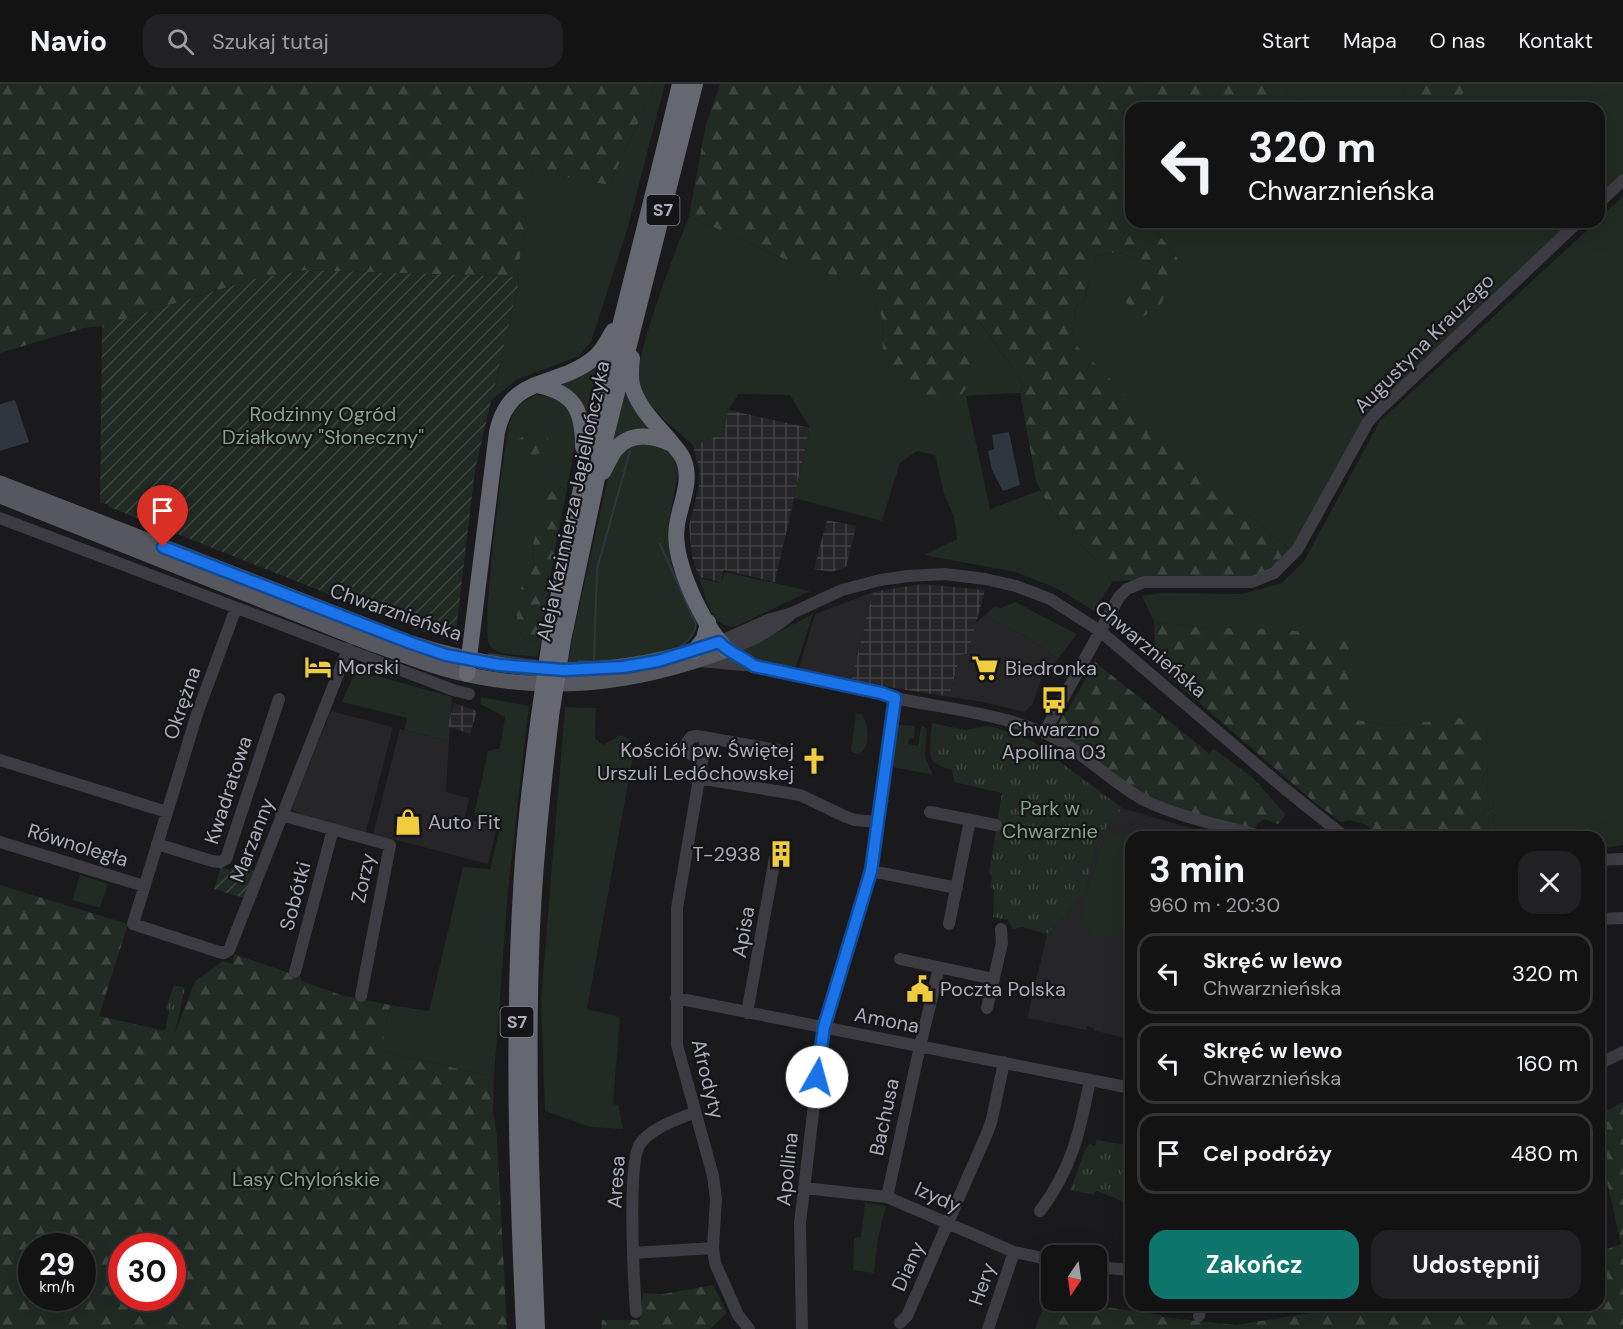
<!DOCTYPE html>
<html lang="pl">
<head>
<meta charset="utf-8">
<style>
  :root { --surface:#141314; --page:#212022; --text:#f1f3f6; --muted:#9d9ea0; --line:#333234; --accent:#0f766e }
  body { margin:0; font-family:"DM Sans",sans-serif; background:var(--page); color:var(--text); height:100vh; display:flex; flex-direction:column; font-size:22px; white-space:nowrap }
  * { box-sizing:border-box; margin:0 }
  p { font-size:20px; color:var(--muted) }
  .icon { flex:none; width:33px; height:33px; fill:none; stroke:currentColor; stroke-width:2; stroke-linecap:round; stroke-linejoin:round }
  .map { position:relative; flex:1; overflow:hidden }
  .details { position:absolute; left:1125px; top:747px; width:480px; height:480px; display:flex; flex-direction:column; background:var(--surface); border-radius:18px; box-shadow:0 6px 24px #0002,0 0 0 2px var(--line) }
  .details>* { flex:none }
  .hud { position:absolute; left:1125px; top:18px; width:480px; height:126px; border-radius:18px; box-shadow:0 6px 24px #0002,0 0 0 2px var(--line); background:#141314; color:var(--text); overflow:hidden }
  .needle { width:39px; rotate:193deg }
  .fabs { position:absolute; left:1041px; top:1161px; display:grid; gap:12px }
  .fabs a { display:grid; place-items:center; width:66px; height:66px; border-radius:12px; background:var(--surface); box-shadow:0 6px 24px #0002,0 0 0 2px var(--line); font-size:30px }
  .speed { position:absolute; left:18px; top:1149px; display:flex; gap:12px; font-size:30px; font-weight:700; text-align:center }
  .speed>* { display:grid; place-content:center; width:78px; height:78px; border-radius:50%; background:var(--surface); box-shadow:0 6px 24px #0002,0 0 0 2px var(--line); line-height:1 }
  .speed small { font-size:15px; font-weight:400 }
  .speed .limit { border:9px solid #d22; background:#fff; color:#111 }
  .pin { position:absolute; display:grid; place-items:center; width:51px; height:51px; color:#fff; margin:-62px -26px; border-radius:50% 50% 50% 0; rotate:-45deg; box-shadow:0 0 6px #0007 }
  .pin .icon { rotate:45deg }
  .me { position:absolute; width:66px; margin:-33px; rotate:7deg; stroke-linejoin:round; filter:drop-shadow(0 0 4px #0008) }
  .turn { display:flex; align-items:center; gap:21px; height:126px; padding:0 24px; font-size:27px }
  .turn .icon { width:78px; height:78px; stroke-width:2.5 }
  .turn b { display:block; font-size:42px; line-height:51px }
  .round { display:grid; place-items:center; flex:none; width:63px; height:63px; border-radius:18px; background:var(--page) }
  .head { display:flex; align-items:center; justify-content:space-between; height:102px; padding:0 24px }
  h1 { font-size:36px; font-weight:700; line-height:45px }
  .cta { display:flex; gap:12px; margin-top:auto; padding:12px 24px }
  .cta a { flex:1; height:69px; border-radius:18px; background:var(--accent); color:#fff; font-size:24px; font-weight:700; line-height:69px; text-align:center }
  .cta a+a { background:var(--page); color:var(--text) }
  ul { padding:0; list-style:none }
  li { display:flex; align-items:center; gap:18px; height:81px; margin:0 12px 9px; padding:0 12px; border:3px solid var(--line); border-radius:18px }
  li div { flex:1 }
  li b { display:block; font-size:22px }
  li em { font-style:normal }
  header { display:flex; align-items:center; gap:36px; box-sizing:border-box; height:84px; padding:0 30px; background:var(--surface); border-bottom:2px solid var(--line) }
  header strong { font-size:28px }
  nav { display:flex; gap:33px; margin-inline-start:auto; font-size:21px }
  .search { width:420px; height:54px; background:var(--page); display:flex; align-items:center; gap:15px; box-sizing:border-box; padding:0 21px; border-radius:18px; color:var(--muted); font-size:22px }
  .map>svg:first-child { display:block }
  .built { fill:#262528 }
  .industrial { fill:url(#industrial-grid) }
  .grass { fill:#212a23 }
  .forest { fill:url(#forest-firs); fill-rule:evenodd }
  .park { fill:url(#park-tufts) }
  .garden { fill:url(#garden-furrows) }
  .water { fill:#2f363f }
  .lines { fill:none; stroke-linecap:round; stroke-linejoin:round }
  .stream { stroke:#2f363f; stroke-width:2 }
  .minor { stroke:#3c3c42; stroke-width:12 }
  .major { stroke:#56575f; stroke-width:15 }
  .highway { stroke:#666871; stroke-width:16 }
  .highway-bridge { stroke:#666871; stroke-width:16 }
  .route-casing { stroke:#114b97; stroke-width:15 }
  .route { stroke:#1a73e8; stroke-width:10 }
  .labels { text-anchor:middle; stroke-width:4.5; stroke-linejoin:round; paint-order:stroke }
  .shield { fill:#151416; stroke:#7f808a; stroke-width:1.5 }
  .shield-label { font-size:18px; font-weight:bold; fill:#acaebb }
  .street-label { font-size:20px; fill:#acaebb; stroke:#151416 }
  .park-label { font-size:20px; fill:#84a58a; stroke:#151416 }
  .poi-label { font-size:20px; fill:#acaebb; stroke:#151416; text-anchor:start }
</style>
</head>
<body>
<header>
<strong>Navio</strong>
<div class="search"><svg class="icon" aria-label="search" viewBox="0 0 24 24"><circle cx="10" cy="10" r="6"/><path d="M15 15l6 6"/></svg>Szukaj tutaj</div>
<nav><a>Start</a><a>Mapa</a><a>O nas</a><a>Kontakt</a></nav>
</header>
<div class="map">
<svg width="1623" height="1245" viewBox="0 0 1623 1245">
  <defs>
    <pattern id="industrial-grid" width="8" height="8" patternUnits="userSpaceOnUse" patternTransform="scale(1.5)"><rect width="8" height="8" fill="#262528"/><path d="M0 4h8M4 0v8" fill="none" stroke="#434245"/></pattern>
    <pattern id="forest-firs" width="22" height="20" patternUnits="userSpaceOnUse" patternTransform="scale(1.5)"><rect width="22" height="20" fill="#212a23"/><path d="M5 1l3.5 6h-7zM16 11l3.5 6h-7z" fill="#3f4641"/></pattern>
    <pattern id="park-tufts" width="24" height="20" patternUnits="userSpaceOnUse" patternTransform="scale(1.5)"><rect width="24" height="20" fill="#212a23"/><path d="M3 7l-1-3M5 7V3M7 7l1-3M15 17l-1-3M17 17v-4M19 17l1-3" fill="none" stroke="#3f4641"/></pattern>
    <pattern id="garden-furrows" width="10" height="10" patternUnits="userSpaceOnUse" patternTransform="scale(1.5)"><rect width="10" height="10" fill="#212a23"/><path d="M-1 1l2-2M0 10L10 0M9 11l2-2" fill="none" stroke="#3f4641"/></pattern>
  </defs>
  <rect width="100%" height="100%" fill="#1a191b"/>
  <path class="built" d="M873 508 851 597 821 591 799 584 815 530Z
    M985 531 1025 552 1058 575 1043 591 1032 621 1024 628 983 618 951 613V606L960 571 968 569 974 541Z
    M331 627 393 643 366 748 306 733 291 725Z
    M400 645 449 657 446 708 469 714 465 735 497 742 488 780 373 750Z
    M1122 724 1221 753H1131V955L1095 947 1093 944 1087 942 1086 946 1027 934 1047 850 1085 810 1098 756Z"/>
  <path class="industrial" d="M728 326 810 344 775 498 724 486 721 498 699 493 692 473 689 442 699 401 700 388 693 361 723 350Z
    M827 436 856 442 846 483 831 488 814 485Z
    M922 500 985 506 968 569 960 571 951 606V613L851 597 873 508Z
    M454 619 477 627 470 650 447 642Z"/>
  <path class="grass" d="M656 0H665L628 143 591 258 579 272 516 296 491 317 519 197 517 193 533 86 609 101Z
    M1281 0H1406L1401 16 1426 17 1445 24 1456 19 1469 0H1623V89L1599 111V24H1311L1288 9Z
    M1131 38V101L1118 70Z
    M1623 112V761L1599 765V753H1489L1486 632 1392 642 1357 636 1207 544 1154 538 1142 512 1161 509 1242 510 1282 499 1304 477 1380 337 1596 138H1599V135Z
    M689 132 795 180 850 195 870 212 882 233 883 274 967 303 979 237 1023 299 1020 309 966 312 990 425 1041 406 1050 424 1113 497 1094 527 1058 505 1016 488 924 471 957 455 954 433 944 410 935 371 917 367 900 379 882 437 794 414 810 344 790 311 739 310 728 326 723 350 693 361C674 344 652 328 640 304 629 280 678 162 689 132Z
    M1149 138H1570L1373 326 1291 466 1238 423 1073 259 1075 221 1083 219 1097 172 1116 168 1154 180 1141 198 1178 175Z
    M599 277 586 331 553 298Z
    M626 303 660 351 611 361Z
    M537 311C591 314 573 371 567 405L558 403 541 438 533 460 534 480 524 492 517 543 527 558 541 556 538 573C525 571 499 573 490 562 479 547 504 373 508 344 513 327 520 317 537 311Z
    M630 359 662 360 674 375 678 388 668 443 672 482 697 540C694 545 692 552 688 556 670 575 595 577 568 580L573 550 609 389Z
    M725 488 810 507 737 542C711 547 706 513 699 494L721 499Z
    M1015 518 1077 550 1058 575 1025 552 985 531 994 523 1001 524Z
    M813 530 795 586 759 577 739 568Z
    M356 586 452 613 451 630 447 642 450 643 449 657 404 646 407 634 342 618Z
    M481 613 529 622 508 806 494 993 381 967 390 921 429 927 463 783 490 785 501 739 474 731 488 667 500 664 505 633 480 620Z
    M565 623 596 624 595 654 603 661 621 651 629 655 633 672 587 925 620 933 613 1020 618 1021 623 1045 590 1043 545 1027 541 916Z
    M854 629 863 631C868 643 872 663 858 670L853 669 851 665 856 631Z
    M898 641 915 642 914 654H909L908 660 918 662 921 643 923 642 927 645 925 673 933 691 892 683Z
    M1115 749H1125L1136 753H1131C1131 770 1134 828 1129 840 1118 863 1083 854 1084 829 1086 811 1096 781 1102 762L1107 754Z
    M80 791 108 800 100 824 72 816Z
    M865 1119 886 1122 878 1154 874 1189 853 1186 854 1154 861 1153Z"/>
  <path class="forest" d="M0 0H656L609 101 533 87 517 193 307 186 254 195 102 242 84 244 0 269Z
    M720 0H1281L1288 9 1311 24H1131V38L1118 70 1131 101V138H1149L1178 175 1161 220 1144 232 1120 215 1141 198 1153 180 1116 168 1097 172 1083 219 1075 221 1073 258 1238 423 1291 466 1288 471 1256 493 1113 497 1050 424 1036 397 1020 309 1023 299 980 238 967 303 961 311 918 314 895 292 883 274 882 233 870 212 850 196 795 180 689 132 706 40Z
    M1406 0H1469L1461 13 1462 19H1456L1445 24 1426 17 1401 16Z
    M534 345H541L546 348 551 365 514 379C501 363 522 354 534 345Z
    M558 403 567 405 554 470 541 556 527 558 517 543V523L524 492 534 480 533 460 548 407Z
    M1154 538 1207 544 1284 545 1352 558 1357 636 1392 642 1486 631 1489 753H1384L1364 740 1349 736 1341 738 1314 718 1162 587 1155 567Z
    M1095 578 1209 669 1214 665 1253 694 1286 731 1278 740 1264 735 1258 739 1254 746 1158 719 1141 710 1067 656 1058 642 1062 630 1068 626Z
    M0 801 128 840 99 932 175 949 195 897 223 877 233 880 234 870 301 893V897L341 911 390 921 381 967 494 993 493 1027 497 1053 507 1245H0ZM32 1162H82V1214H32ZM122 1162H172V1214H122Z
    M1623 1018V1245H1035L1046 1215 1162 1231V1233L1236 1241 1362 1221H1599V1168L1621 1160 1599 1062V1031Z
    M713 1201 727 1229 710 1245H601L602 1236H640L643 1209 663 1210Z"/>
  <path class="park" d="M932 639 965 646 987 642 994 643 1032 657 1122 724 1098 756 1085 810 1047 850 1022 843 1013 845 1007 836 993 833 994 806 990 803 992 793 989 789 1002 709 954 698 952 686C947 684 938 682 934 678 926 671 932 649 932 639Z
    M174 901 185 904 175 949 165 947 169 928 166 924Z
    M1097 1056 1131 1062V1120L1096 1107 1094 1111 1070 1106 1085 1066 1089 1060 1095 1062Z"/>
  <path class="garden" d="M307 186 517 193 519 197 475 386 456 547 424 548 109 423 108 420 100 419 102 242 254 195Z
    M234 781 254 787 244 814 214 805 221 783 230 786Z"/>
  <path class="water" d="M15 316 29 358 0 367V320Z
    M1009 348 1020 401 1003 407 992 386 988 367 994 365 992 351Z"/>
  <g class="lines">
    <path class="stream" d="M660 460 696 540C695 550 688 558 679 563
      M438 550 456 558
      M489 570 539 577
      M578 577H588
      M594 577 597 485 630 367"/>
    <path class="minor" d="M1599 119 1623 96
      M0 434 453 606 469 610
      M236 524 197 630 133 840 219 868 224 869 229 866 348 565
      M719 558 768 536 792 529 842 506 880 496 908 492 945 490 985 495 1016 502 1050 515 1100 547 1285 705 1345 753
      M727 566C750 558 770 548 789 532
      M700 577 754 582 881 609 895 614C944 624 995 629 1042 648 1081 664 1109 698 1146 717 1178 733 1228 743 1264 753
      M1044 649 1119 513 1127 505 1144 498H1252L1274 489 1297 466 1368 338 1378 327 1578 138
      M706 654 677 824V961L713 1092 716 1115 713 1164 715 1179 738 1231 749 1245
      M702 673C693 672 686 670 686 660L691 653 697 652 778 666
      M0 676 167 728
      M698 694 800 711 844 732 855 736 878 738
      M930 728 996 741
      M281 731 390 761 361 912
      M0 758 144 802
      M157 760 212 777 220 778 226 775 279 615
      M1599 776 1623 775
      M871 787 957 804
      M1599 835 1623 834
      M949 840 970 736
      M900 875 994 895
      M295 888 333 745
      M676 914 1131 1004
      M987 924 1002 859 1001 845
      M747 929 775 774
      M1599 980 1623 968
      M804 1104 887 1113 1014 1168 1052 1176
      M887 1113 920 962 939 884
      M1040 1127C1072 1085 1080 1047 1090 996
      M633 1169 713 1164
      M1096 1183 1131 1186
      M636 1228C634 1200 627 1078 640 1060 652 1043 677 1036 695 1028
      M1199 1232 1201 1221
      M900 1239 907 1232 988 1047 992 1035 1004 978
      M802 1245 800 1139 822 953 871 787 895 614
      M988 1245 1014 1168"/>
    <path class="major" d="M0 399 411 559C516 593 615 596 719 558
      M0 412 372 560C395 568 418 577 441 584 540 612 632 602 727 566"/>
    <path class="highway" d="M632 274C631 283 630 293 632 301 637 323 658 342 671 358 676 365 682 370 684 377 692 398 680 420 677 441 671 476 703 541 727 566
      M536 301C575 308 583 327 583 363
      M603 388C607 381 610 373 615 366 630 347 653 351 672 360
      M550 556C584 369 636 185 680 0
      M563 556 606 352 695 0
      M694 567 704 555 708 538
      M467 590 497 348C510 289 557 305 594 274 603 267 607 257 613 247
      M524 1245C517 1094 512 942 522 790 525 737 532 685 539 632
      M537 1245C532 1121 527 996 531 872 533 792 542 712 551 632"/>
    <path class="highway-bridge" d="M539 632 550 556
      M551 632 563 556"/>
  </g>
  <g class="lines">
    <defs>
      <path id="route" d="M163 463 411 559 446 571 499 581 564 586 623 583 658 577 719 558C729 569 743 573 754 582L881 609 895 614 871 787 824 943 817 993"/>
    </defs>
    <use href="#route" class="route-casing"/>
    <use href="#route" class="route"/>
  </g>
  <defs>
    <symbol id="hotel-bare" viewBox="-9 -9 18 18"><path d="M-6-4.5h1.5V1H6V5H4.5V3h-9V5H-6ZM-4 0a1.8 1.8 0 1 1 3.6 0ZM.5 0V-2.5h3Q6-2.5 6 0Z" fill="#efcd3e" stroke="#151416" stroke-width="2.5" paint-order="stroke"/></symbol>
    <symbol id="supermarket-bare" viewBox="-9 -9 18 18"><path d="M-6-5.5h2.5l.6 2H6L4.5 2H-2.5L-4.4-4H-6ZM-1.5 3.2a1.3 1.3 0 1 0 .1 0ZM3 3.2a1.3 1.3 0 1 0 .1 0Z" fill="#efcd3e" stroke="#151416" stroke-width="2.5" paint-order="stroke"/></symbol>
    <symbol id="bus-bare" viewBox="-9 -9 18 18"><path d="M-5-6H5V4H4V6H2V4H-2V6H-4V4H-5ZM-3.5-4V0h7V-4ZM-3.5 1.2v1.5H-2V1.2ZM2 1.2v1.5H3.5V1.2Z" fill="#efcd3e" stroke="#151416" stroke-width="2.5" paint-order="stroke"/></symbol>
    <symbol id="church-bare" viewBox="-9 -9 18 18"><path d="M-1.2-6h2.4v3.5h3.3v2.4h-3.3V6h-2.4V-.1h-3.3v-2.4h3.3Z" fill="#efcd3e" stroke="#151416" stroke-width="2.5" paint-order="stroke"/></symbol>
    <symbol id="shop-bare" viewBox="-9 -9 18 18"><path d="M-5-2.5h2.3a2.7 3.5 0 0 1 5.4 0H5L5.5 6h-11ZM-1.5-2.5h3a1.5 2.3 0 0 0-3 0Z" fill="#efcd3e" stroke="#151416" stroke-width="2.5" paint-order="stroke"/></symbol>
    <symbol id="building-bare" viewBox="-9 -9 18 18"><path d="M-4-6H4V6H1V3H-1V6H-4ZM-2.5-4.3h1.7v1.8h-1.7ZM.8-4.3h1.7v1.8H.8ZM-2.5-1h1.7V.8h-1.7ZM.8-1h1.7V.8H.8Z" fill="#efcd3e" stroke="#151416" stroke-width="2.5" paint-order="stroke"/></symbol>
    <symbol id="civic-bare" viewBox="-9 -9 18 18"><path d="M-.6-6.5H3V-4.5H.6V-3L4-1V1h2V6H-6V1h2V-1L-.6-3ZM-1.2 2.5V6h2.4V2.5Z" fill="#efcd3e" stroke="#151416" stroke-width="2.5" paint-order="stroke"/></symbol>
  </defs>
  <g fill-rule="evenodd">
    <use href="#hotel-bare" x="299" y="564" width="38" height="38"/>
    <use href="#supermarket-bare" x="966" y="565" width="38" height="38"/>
    <use href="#bus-bare" x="1035" y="597" width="38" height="38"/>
    <use href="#church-bare" x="795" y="658" width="38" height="38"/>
    <use href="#shop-bare" x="389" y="719" width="38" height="38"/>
    <use href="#building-bare" x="762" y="751" width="38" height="38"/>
    <use href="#civic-bare" x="901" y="886" width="38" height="38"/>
  </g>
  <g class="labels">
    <g class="shield">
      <rect x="646.5" y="111" width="33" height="30" rx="4.5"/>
      <rect x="500.5" y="923" width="33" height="30" rx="4.5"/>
    </g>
    <g class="shield-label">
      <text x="663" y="132">S7</text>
      <text x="517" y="944">S7</text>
    </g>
    <g class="street-label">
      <text transform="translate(1424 259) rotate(-45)" y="7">Augustyna Krauzego</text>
      <text transform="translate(573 417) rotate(-78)" y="7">Aleja Kazimierza Jagiellończyka</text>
      <text transform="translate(396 528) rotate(19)" y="7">Chwarznieńska</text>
      <text transform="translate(1151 565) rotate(40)" y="7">Chwarznieńska</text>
      <text transform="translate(182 619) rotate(-71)" y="7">Okrężna</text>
      <text transform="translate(228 706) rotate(-72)" y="7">Kwadratowa</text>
      <text transform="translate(252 756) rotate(-69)" y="7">Marzanny</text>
      <text transform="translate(78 761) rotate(17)" y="7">Równoległa</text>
      <text transform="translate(363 794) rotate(-78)" y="7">Zorzy</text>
      <text transform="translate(295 812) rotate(-75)" y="7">Sobótki</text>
      <text transform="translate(743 848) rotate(-80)" y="7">Apisa</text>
      <text transform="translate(887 936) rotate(11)" y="7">Amona</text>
      <text transform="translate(708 995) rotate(76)" y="7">Afrodyty</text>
      <text transform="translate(884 1033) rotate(-78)" y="7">Bachusa</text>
      <text transform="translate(787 1085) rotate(-84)" y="7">Apollina</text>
      <text transform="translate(616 1098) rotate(-86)" y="7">Aresa</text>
      <text transform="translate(938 1113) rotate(24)" y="7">Izydy</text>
      <text transform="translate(908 1182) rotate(-66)" y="7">Diany</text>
      <text transform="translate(982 1200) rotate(-71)" y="7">Hery</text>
    </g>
    <g class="park-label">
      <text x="323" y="337">Rodzinny Ogród<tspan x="323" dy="23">Działkowy "Słoneczny"</tspan></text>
      <text x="1050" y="731">Park w<tspan x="1050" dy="23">Chwarznie</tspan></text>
      <text x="306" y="1102">Lasy Chylońskie</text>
    </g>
    <g class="poi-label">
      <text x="338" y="590">Morski</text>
      <text x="1005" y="591">Biedronka</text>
      <text x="1054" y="652" text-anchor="middle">Chwarzno<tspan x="1054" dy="23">Apollina 03</tspan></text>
      <text x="794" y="673" text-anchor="end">Kościół pw. Świętej<tspan x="794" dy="23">Urszuli Ledóchowskej</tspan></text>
      <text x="428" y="745">Auto Fit</text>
      <text x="761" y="777" text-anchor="end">T-2938</text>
      <text x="940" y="912">Poczta Polska</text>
    </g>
  </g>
</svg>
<div class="fabs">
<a><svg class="needle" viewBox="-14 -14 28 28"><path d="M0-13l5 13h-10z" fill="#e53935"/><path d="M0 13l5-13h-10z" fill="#9d9ea0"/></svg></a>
</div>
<div class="speed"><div>29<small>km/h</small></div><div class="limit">30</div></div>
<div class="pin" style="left:163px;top:463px;background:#d93025"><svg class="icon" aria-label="arrive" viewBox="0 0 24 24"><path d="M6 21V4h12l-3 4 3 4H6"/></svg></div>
<svg class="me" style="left:817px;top:993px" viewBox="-20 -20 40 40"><circle r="19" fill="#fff"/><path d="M0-13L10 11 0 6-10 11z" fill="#1a73e8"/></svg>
<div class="hud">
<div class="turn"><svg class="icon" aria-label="left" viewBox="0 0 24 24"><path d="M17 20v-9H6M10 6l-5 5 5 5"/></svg><div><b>320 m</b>Chwarznieńska</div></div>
</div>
<section class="details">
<div class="head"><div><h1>3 min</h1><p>960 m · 20:30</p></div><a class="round"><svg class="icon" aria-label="close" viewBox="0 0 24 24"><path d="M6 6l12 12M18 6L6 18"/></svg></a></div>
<ul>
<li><svg class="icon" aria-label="left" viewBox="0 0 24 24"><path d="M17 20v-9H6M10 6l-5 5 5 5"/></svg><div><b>Skręć w lewo</b><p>Chwarznieńska</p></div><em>320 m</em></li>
<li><svg class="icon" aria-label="left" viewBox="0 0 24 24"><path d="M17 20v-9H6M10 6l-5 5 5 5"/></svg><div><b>Skręć w lewo</b><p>Chwarznieńska</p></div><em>160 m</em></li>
<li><svg class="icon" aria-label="arrive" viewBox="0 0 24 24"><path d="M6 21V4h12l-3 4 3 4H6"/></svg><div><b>Cel podróży</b></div><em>480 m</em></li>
</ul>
<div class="cta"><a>Zakończ</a><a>Udostępnij</a></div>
</section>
</div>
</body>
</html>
